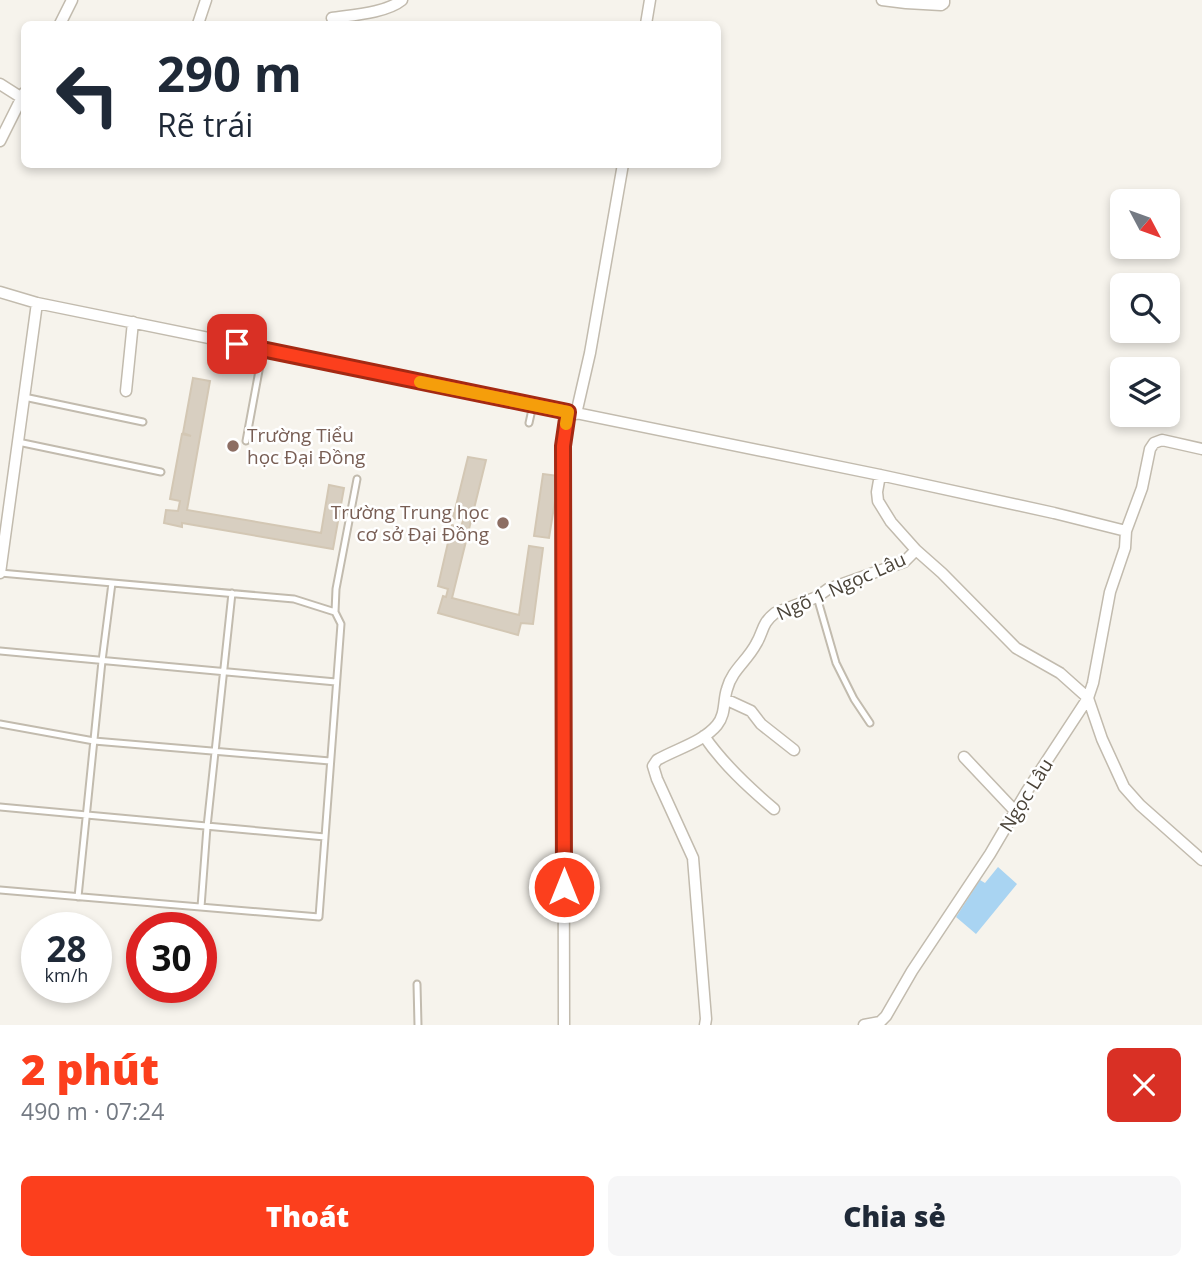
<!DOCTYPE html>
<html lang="vi">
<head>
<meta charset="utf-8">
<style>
  :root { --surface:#fff; --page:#f6f6f7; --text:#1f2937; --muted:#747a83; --accent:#fc3f1d }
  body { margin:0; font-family:"Open Sans",sans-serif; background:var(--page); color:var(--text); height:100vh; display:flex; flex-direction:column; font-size:26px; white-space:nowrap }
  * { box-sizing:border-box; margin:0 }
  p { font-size:23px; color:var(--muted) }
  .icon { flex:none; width:38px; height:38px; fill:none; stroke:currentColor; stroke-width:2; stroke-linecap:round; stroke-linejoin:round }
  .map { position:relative; height:1025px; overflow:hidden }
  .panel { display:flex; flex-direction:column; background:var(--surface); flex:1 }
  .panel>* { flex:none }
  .guide { position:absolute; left:21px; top:21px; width:700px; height:147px; border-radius:10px; box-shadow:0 4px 10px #0003; background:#fff; color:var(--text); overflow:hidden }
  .needle { width:46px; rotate:131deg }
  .fabs { position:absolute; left:1110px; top:189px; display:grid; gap:14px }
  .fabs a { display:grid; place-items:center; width:70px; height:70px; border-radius:10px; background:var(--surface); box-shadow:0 4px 10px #0003; font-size:35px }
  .speed { position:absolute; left:21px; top:912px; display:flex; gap:14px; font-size:35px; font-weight:700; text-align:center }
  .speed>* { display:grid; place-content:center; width:91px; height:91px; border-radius:50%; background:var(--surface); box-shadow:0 4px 10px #0003; line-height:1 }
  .speed small { font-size:18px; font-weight:400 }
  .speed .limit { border:10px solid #d22; background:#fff; color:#111 }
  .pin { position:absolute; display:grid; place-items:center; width:60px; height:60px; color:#fff; margin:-30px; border-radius:14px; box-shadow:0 4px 10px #0006 }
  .me { position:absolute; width:77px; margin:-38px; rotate:0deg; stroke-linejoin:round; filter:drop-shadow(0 0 5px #0008) }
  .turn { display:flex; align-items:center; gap:24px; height:147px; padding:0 21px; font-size:32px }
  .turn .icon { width:91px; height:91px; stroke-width:2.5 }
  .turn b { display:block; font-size:49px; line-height:60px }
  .round { display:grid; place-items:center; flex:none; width:74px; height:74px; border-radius:10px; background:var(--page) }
  .summary { display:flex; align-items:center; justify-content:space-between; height:119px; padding:0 21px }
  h1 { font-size:42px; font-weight:800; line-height:52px; color:var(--accent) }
  .primary-button { display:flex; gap:14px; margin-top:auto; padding:14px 21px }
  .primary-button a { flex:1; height:80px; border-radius:10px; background:var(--accent); color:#fff; font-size:28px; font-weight:800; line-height:80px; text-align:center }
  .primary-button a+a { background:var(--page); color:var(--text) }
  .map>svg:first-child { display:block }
  .water { fill:#a9d4f2 }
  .building { fill:#d8cfc1; stroke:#d3c7b4; stroke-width:2 }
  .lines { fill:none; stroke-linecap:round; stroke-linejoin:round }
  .lane-casing { stroke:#c2bbae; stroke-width:9 }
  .street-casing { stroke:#c2bbae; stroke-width:13 }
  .lane { stroke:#fff; stroke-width:5 }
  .street { stroke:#fff; stroke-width:10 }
  .route-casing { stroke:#a42913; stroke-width:18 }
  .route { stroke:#fc3f1d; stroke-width:12 }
  .slow { stroke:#f59e0b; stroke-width:12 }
  .education-dot { fill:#8d6e63; stroke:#fff; stroke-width:2.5 }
  .labels { text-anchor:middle; stroke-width:5; stroke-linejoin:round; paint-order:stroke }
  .education-label { font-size:19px; fill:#785e54; stroke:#fff; text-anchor:start }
  .street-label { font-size:19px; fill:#4b4439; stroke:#fff }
</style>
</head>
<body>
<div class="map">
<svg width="1202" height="1025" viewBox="0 0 1202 1025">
  <rect width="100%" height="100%" fill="#f6f3ec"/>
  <path class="water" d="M998 867 1017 884 976 934 956 917 980 880 985 883Z"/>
  <path class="building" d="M193 378 210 381 187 510 321 533 329 485 344 488 333 549 182 523V527L164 523 166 510 178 511 180 501 170 499 182 434 191 436 183 433Z
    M468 457 486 460 452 598 519 615 529 546 543 548 533 624 521 623 518 635 438 613 443 596 446 597 448 589 438 586 452 525 461 528 463 520 453 518Z
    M543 474 559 476 549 538 534 536Z"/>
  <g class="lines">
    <defs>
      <path id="lane" d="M24 397 143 422
        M529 423 533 405
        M246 441 263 349
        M18 442 161 472
        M0 573 294 599 335 612
        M817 597 836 663 854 699 870 723
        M0 651 336 682
        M0 724 94 741 330 761
        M0 807 325 837
        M0 890 319 917 341 624 335 612 336 589 357 479
        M78 897 102 661 112 583
        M201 907 207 827 232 593
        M417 984 418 1025"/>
      <path id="street" d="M882 0 906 3 941 5 944 3V0
        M332 18C352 15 386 13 402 0
        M60 24 72 0
        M198 24 206 0
        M646 24 650 0
        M0 84 22 98
        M0 141 24 93
        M0 292 37 303 880 475 1054 513 1126 531
        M126 391 133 322
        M576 414 590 353 623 164
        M880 475 877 492 878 501 891 522 916 550 942 573 1016 648 1060 673 1088 698 1102 739 1124 787 1140 805 1202 860
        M0 573 37 303
        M725 699 751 711 761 724 794 750
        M704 736C723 764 748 787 774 809
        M964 757 1015 811
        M564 1025 563 447 568 412
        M705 1025 706 1019 693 858 657 779 653 766 657 760C676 749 703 742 717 725 726 714 723 701 727 689 732 670 747 661 756 644 764 631 761 624 775 613L817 597 828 589 904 562 916 550
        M864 1025 880 1022 886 1016 912 971 990 854 1027 791 1088 698 1093 683 1110 592 1125 548 1126 531 1142 488 1150 449 1154 443 1162 440 1202 449"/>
    </defs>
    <use href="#lane" class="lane-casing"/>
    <use href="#street" class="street-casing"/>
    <use href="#lane" class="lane"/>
    <use href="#street" class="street"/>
  </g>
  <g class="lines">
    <defs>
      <path id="route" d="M237 344 568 412 563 446 564 887"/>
    </defs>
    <use href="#route" class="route-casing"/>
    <use href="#route" class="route"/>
    <path class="slow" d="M420 382 568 412 566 424"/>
  </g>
  <g class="education-dot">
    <circle cx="233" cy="446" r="7"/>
    <circle cx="503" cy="523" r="7"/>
  </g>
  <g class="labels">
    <g class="education-label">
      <text x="247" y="442">Trường Tiểu<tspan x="247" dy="22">học Đại Đồng</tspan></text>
      <text x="489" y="519" text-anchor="end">Trường Trung học<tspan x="489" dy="22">cơ sở Đại Đồng</tspan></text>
    </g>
    <g class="street-label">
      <text transform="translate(841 586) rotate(-24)" y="7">Ngõ 1 Ngọc Lâu</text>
      <text transform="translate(1026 795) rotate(-58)" y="7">Ngọc Lâu</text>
    </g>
  </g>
</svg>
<div class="fabs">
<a><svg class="needle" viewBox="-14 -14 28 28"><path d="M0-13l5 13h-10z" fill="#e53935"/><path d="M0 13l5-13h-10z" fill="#747a83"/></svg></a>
<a><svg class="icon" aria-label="search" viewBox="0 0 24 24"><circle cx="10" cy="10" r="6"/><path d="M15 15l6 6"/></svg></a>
<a><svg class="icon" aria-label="layers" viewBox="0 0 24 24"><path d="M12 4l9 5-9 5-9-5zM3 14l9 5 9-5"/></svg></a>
</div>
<div class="speed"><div>28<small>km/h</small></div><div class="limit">30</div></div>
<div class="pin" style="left:237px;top:344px;background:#d93025"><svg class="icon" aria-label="arrive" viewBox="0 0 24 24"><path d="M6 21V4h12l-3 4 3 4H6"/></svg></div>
<svg class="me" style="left:564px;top:887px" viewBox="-20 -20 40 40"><circle r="17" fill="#fc3f1d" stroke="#fff" stroke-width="3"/><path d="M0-11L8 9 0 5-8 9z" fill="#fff"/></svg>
<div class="guide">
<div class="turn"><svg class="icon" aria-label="left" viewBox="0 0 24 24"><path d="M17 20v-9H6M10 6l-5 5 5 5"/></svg><div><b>290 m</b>Rẽ trái</div></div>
</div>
</div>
<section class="panel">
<div class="summary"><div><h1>2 phút</h1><p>490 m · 07:24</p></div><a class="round" style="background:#d93025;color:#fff"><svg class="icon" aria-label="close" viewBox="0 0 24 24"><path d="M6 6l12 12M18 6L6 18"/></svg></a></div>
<div class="primary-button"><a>Thoát</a><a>Chia sẻ</a></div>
</section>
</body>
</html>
